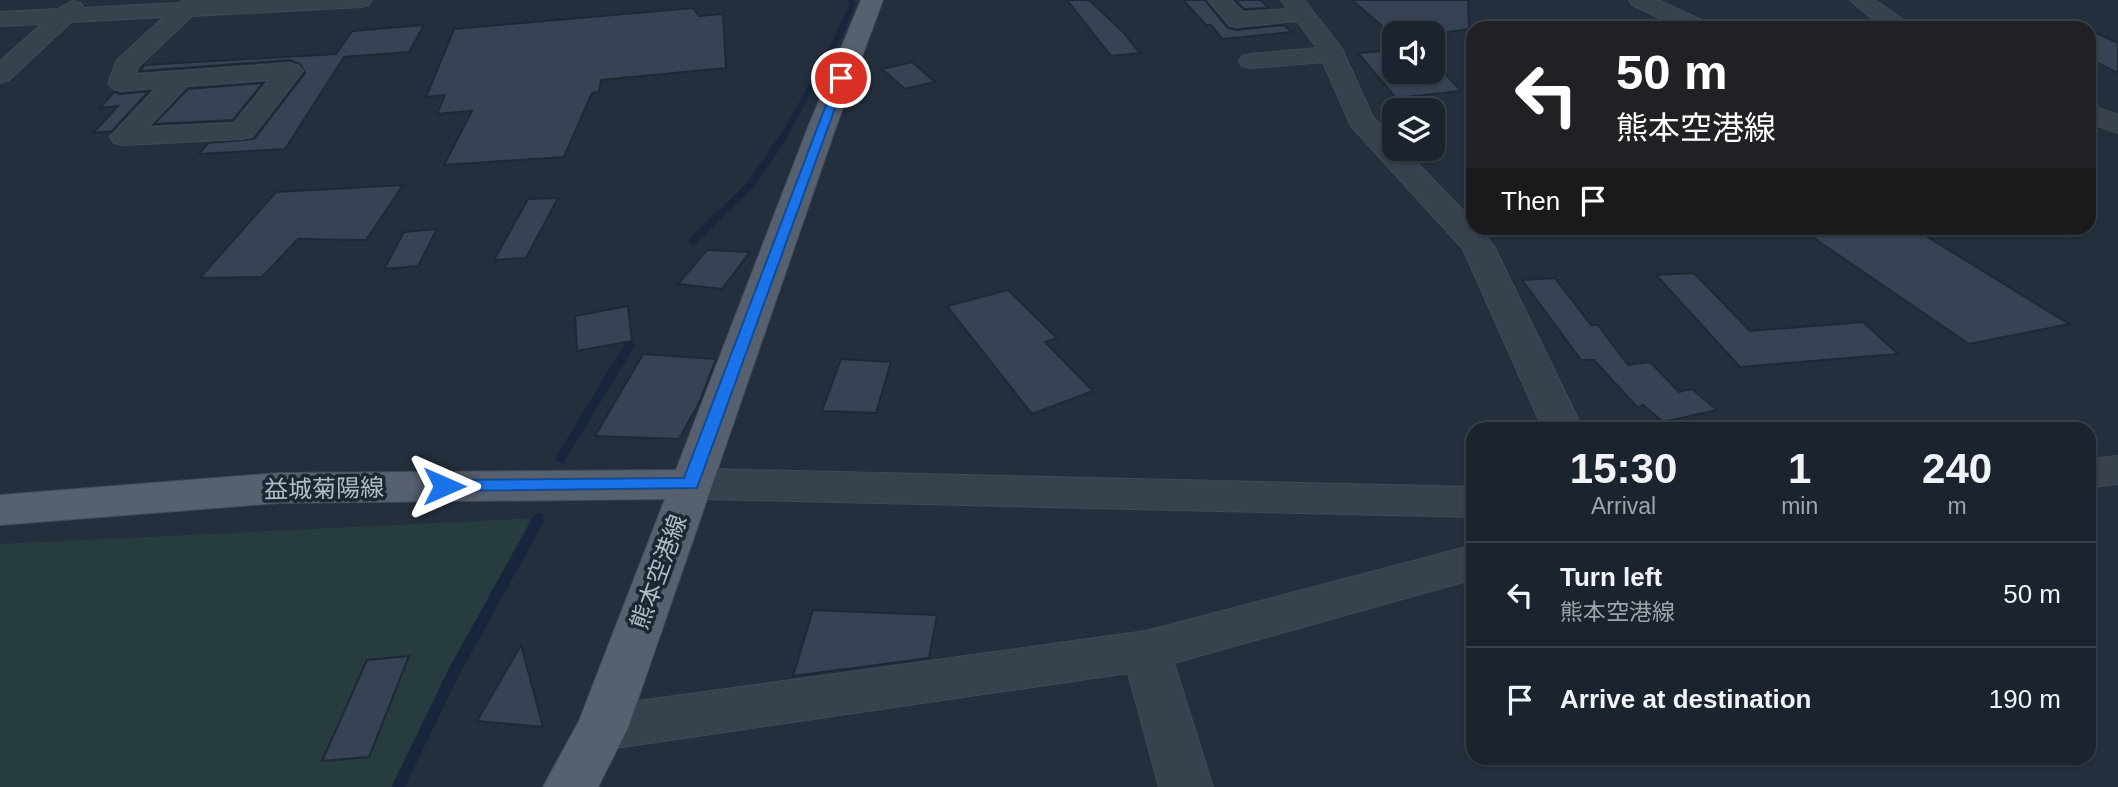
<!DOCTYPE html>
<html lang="en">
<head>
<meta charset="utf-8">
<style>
  :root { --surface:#1b232e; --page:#242b36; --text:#f1f3f6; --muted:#a0a4aa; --line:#39404a }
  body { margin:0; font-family:Arial,"Noto Sans JP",sans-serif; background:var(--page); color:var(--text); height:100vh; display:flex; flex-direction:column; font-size:26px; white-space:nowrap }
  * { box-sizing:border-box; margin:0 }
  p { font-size:23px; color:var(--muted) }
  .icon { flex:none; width:38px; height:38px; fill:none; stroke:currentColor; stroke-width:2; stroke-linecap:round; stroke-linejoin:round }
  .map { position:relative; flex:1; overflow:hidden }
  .panel { position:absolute; left:1466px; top:422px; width:630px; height:343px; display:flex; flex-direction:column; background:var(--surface); border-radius:21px; box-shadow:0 2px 5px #0004,0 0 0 2px var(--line) }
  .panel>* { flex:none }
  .top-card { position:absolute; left:1466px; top:21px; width:630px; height:214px; border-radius:21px; box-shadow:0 2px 5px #0004,0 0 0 2px var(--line); background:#202124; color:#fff; overflow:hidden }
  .buttons { position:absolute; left:1382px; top:21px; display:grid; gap:14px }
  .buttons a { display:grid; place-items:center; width:63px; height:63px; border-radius:14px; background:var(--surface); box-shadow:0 2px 5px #0004,0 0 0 2px var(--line); font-size:35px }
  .pin { position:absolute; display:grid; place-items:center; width:60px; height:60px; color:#fff; margin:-30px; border:4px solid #fff; border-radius:50%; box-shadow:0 2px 7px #0007 }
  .me { position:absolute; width:77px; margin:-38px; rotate:90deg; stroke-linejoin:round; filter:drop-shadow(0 0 5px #0008) }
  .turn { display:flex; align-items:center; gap:24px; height:147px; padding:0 35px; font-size:32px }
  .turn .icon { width:91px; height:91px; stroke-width:2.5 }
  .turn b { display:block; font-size:49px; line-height:60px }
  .then { display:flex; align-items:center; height:66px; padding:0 35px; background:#0003; gap:14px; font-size:26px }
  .eta { display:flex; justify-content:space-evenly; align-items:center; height:119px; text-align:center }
  .eta b { font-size:42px; font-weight:700; line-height:49px }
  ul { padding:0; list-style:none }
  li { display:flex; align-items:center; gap:21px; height:105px; padding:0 35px; border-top:2px solid var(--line) }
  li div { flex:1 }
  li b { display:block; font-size:26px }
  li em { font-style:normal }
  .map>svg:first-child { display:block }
  .green { fill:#263c3f }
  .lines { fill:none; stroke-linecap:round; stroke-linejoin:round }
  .stream-far3 { stroke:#17263c; stroke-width:6 }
  .stream-far2 { stroke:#17263c; stroke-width:8 }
  .stream-far1 { stroke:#17263c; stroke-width:10 }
  .stream { stroke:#17263c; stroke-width:12 }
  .building { fill:#364354; stroke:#1f2835; stroke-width:2 }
  .minor-casing { stroke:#414a57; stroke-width:2 }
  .major-casing { stroke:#414a57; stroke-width:2 }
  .minor { fill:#38414e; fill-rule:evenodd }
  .major { fill:#56606e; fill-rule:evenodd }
  .route { fill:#1a73e8; stroke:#114b97; stroke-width:2 }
  .labels { text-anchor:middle; stroke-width:7; stroke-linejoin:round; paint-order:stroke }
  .street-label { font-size:24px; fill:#b4bcc9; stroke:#1d2633 }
</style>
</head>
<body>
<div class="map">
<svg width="2118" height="787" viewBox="0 0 2118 787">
  <rect width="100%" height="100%" fill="#242f3e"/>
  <path class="green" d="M539 518 399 787H0V544Z"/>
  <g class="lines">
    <path class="stream-far3" d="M783 138 836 41 852 5 851 0"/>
    <path class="stream-far2" d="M693 241 752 183 784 136"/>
    <path class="stream-far1" d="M561 458 629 346
      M537 522 539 518"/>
    <path class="stream" d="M398 787 455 670 538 520"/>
  </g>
  <path class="building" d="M1067 0H1089L1123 32 1140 53 1111 56Z
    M1183 0H1205L1228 28 1237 30 1284 25 1292 32 1222 39 1211 25H1206Z
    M1235 0H1261L1268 8 1244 9Z
    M1352 0H1468L1469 29 1433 34 1395 33V37Z
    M693 8 699 16 723 14 726 68 601 80 599 92 592 93 564 157 444 165 472 111 437 114 445 95 426 97 454 29Z
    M424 25 409 52 344 57 285 149 199 154 208 143 254 139 305 73 300 64 290 60 140 71 144 65 336 54 352 31Z
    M2090 30 2118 43V73L2090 59Z
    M1395 50V72H1433V61L1461 91 1396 98 1358 53Z
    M912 62 935 82 905 89 882 69Z
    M263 83 233 120 154 124 188 89Z
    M149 91 112 131 93 133 118 106 100 108 114 92 121 94Z
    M403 185 366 240 298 239 262 277 200 278 276 192Z
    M558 198 526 258 494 260 528 199Z
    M1799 228H1913L2069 324 1969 344Z
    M437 229 418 266 384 269 404 232Z
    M707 250 750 252 722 289 678 284Z
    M1694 273 1750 331 1863 322 1898 354 1740 367 1656 275Z
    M1555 278 1591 325H1598L1628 365 1650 362 1679 392 1692 389 1717 410 1663 422 1643 405 1638 408 1594 360H1581L1522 280Z
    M1008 290 1057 338 1045 342 1093 391 1032 414 947 306Z
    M628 306 632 341 577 351 575 316Z
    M643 354 716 359 699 403 679 439 595 436Z
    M841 359 891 362 876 413 822 411Z
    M813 610 937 615 929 658 793 676Z
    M521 645 543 727 477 721Z
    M409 656 369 757 322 761 367 660Z"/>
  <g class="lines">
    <defs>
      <path id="minor" d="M183 0H372L369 5 361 7 192 16 138 67 136 74 290 63 299 66 303 71 299 76 252 137 242 139 124 145 114 143 110 137 156 88 121 91 112 88 108 83 117 60 164 17 71 22 9 80 0 83V61L42 24 0 26V12L58 9 73 1 81 3 84 8 180 3ZM269 80 234 123 148 127 187 86Z
        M1208 0H1231L1243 12 1287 9 1281 0H1304L1341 47 1373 117 1395 140V149H1404L1474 222V228H1478L1494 246 1583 429H1543L1463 249 1351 126 1323 62 1251 68 1242 66 1239 61 1242 56 1251 54 1317 48 1297 21 1237 27 1229 25Z
        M1629 0H1658L1708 23 1712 28H1681L1632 5Z
        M1850 0H1875L1915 28H1883Z
        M2090 105 2118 115V133L2090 123Z
        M2118 456V484L2090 487V459Z
        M705 469 1474 487V517L705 499 690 494 684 484 690 474Z
        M1474 545V579L1174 663 1213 787H1159L1128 673 602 750 584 744 576 728 584 712 602 706 1146 631Z"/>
      <path id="major" d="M861 0H883L836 127 628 728 598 787H543L579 721 665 499 279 503 0 525V495L279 473 676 470 808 127Z"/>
    </defs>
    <use href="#minor" class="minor-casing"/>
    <use href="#major" class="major-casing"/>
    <use href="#minor" class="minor"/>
    <use href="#major" class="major"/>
  </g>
  <path class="route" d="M837 76 846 78 697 488 437 491 435 486 444 480 684 478Z"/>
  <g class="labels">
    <g class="street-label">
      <text transform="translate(324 489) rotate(-1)" y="8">益城菊陽線</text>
      <text transform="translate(659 572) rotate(-70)" y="8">熊本空港線</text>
    </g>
  </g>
</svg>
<div class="buttons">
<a><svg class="icon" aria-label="sound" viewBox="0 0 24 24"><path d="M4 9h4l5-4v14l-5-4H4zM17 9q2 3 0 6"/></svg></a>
<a><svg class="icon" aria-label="layers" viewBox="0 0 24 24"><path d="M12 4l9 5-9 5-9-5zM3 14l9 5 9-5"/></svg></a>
</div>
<div class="pin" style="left:841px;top:78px;background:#d93025"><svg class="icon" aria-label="arrive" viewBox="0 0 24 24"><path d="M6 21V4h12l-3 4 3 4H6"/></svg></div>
<svg class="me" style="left:444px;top:486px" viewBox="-20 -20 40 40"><path d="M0-17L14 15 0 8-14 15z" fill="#1a73e8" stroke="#fff" stroke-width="4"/></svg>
<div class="top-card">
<div class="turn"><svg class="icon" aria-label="left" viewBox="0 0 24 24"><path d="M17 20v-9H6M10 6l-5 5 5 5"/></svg><div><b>50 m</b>熊本空港線</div></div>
<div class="then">Then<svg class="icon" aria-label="arrive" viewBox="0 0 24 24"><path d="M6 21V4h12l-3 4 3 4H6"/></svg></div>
</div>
<section class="panel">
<div class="eta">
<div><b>15:30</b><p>Arrival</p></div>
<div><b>1</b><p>min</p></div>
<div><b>240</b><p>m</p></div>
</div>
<ul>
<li><svg class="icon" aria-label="left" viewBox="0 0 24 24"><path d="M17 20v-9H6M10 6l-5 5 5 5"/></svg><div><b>Turn left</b><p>熊本空港線</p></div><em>50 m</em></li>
<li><svg class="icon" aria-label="arrive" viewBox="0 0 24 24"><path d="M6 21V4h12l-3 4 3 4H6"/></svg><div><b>Arrive at destination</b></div><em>190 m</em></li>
</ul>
</section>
</div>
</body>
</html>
